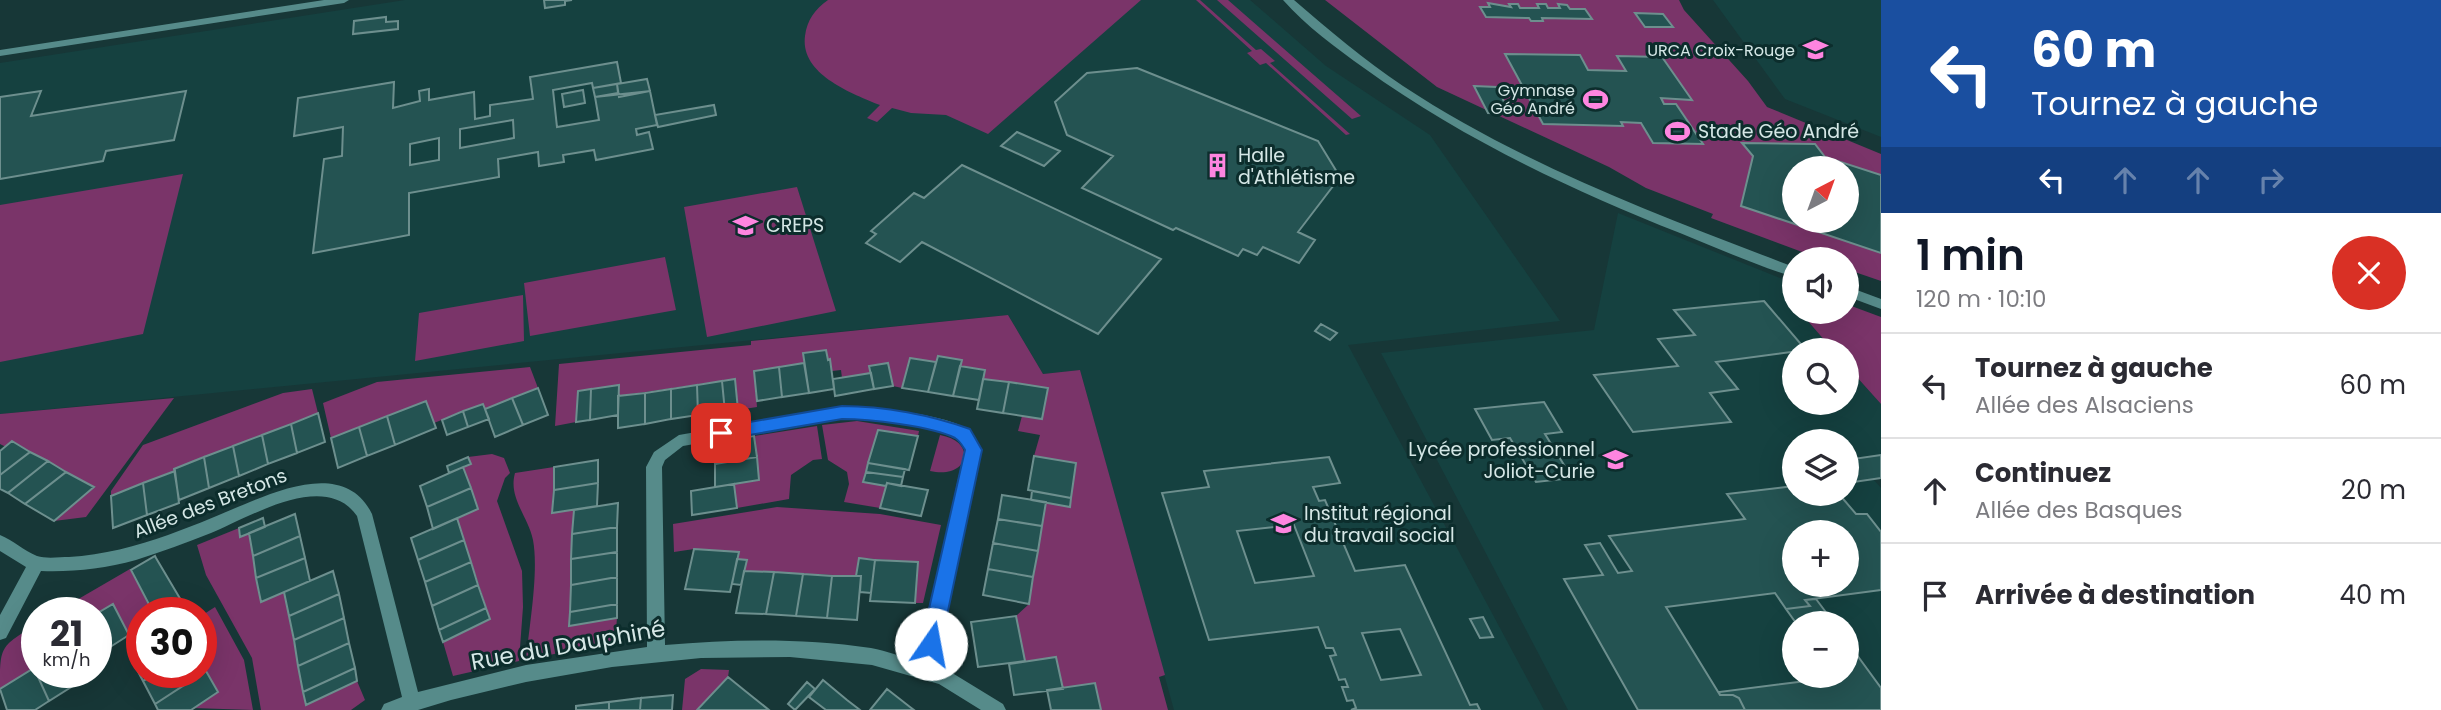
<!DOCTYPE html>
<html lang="fr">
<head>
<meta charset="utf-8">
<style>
  :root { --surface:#fff; --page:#f2f2f3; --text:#2b2b33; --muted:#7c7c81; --line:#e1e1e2; --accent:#111827 }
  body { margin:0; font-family:Poppins,sans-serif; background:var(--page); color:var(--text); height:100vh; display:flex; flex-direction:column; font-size:26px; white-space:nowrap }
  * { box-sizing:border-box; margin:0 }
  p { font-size:23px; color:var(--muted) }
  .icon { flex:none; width:38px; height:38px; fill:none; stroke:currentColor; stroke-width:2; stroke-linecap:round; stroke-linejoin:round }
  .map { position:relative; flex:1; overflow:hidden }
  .panel { display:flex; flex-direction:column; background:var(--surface); width:560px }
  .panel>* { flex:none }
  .top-card { background:#1a4fa0; color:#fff; overflow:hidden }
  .needle { width:46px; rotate:41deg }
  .controls { position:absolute; left:1782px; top:156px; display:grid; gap:14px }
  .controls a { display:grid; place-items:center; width:77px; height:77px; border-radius:50%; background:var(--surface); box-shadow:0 7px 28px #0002; font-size:35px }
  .speed { position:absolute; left:21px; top:597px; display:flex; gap:14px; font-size:35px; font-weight:700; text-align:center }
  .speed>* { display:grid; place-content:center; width:91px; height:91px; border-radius:50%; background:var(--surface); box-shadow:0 7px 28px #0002; line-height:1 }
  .speed small { font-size:18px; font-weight:400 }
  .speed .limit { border:10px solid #d22; background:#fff; color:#111 }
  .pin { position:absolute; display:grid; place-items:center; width:60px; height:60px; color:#fff; margin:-30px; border-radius:14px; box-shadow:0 4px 10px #0006 }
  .me { position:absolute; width:77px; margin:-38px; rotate:12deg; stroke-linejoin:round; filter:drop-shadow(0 0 5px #0008) }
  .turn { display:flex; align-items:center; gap:24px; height:147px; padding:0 35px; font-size:32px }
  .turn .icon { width:91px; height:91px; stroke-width:2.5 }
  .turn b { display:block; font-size:49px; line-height:60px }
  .lanes { display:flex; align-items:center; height:66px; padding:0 35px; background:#0003; justify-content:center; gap:35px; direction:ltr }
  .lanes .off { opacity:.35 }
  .round { display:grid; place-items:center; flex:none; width:74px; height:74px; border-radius:37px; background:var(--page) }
  .headline { display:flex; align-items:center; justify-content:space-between; height:119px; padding:0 35px }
  h1 { font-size:42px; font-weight:600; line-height:52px; color:var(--accent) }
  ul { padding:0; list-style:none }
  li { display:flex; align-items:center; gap:21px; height:105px; padding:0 35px; border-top:2px solid var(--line) }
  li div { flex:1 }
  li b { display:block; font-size:26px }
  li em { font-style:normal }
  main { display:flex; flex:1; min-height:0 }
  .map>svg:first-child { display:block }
  .built { fill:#154140; fill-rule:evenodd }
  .green { fill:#7a3469; fill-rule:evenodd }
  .building { fill:#245352; stroke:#6d8f8e; stroke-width:2; fill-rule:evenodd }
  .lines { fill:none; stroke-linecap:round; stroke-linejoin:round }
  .minor { fill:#568b8a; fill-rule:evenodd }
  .tertiary { fill:#568b8a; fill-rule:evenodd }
  .route { fill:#1a73e8; stroke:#114b97; stroke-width:2 }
  .labels { text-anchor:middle; stroke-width:6; stroke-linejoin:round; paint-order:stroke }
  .far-poi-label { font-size:16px; fill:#d5e7e6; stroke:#0c2d2c; text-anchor:end }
  .poi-label { font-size:19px; fill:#d5e7e6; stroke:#0c2d2c; text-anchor:start }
  .street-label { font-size:19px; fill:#d5e7e6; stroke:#0c2d2c }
  .near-street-label { font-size:23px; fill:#d5e7e6; stroke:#0c2d2c }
</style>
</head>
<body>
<main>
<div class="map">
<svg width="1881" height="710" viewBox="0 0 1881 710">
  <rect width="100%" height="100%" fill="#173737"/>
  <path class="built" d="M405 0H1250L1326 66 1430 135 1560 321 1348 345 1544 710H1174L1080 370 1043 374 1008 315 0 414V63Z
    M1713 0H1881V137L1785 99Z
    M1618 213 1785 280 1783 293 1794 305V312H1800L1833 350H1794V402H1846V365L1881 404V478L1874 480 1881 488V710H1568L1381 353 1594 330ZM1794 441H1846V494H1794ZM1794 532H1846V584H1794ZM1794 623H1846V676H1794Z"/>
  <path class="green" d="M828 0H1141L988 134 946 115 911 113 892 108 877 122 867 118 880 105C851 93 800 74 805 36 807 20 815 9 828 0Z
    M1196 0H1200L1256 50 1261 49 1275 61 1270 63 1350 134 1346 135 1266 63 1260 65 1247 53 1252 51Z
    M1217 0H1228L1361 116 1352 119Z
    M1325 0H1679L1684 10 1748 81 1767 107 1881 154V281L1846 269V259H1821L1711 218 1713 214 1646 188 1609 167 1437 87ZM1794 168H1846V220H1794Z
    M183 174 143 334 0 362V205Z
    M797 187 836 311 707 337 684 207Z
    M665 257 676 310 530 336 524 283Z
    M523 295 524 341 415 361 419 313Z
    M1846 304 1881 317V404L1846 365V350H1833L1800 312H1846Z
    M1008 315 1043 374 1080 370 1165 675 1159 677 1168 710H1101L1095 683 1063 689 1056 657 1025 661 1016 616 1029 604 1046 502 1070 506 1076 463 1034 456 1040 435 1018 431 1022 416 1042 419 1047 388 983 379 985 370 960 366 962 360 938 356 936 362 910 358 902 388 893 386 888 363 870 366 871 373 842 378 841 370 832 371 825 350 803 353 804 363 754 371 757 407 738 410 735 379 618 396V385L578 391 576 422 555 426 559 364 751 345V341Z
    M530 367 538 388 485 409 482 404 434 423 426 401 331 438 323 403 377 382Z
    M312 389 318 413 111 496V491L143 445 283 393Z
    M174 398 86 517 54 521 93 487 13 442 6 447 0 444V414Z
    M857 421 919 431 918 436 878 430 863 481 886 486 880 508 844 502 849 484 847 472 828 460 822 425Z
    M817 426 822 459 813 460 791 475 789 499 737 508 734 484 759 480 754 436Z
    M940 435C979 442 968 480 930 471Z
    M492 454 504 458 510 473 505 478 497 501 522 571 523 607 519 661 453 676 443 642 490 619 457 518 478 509 463 467 471 464 468 457Z
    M554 467 552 513 574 510 569 625 617 618 615 641 526 660C529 627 539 572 533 540 528 516 508 498 515 473Z
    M777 507 880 514 941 525 923 603H915L918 562 860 558 856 576 744 571 747 560 737 559 738 552 694 549 674 552 673 524Z
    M239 528 240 536 249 533 261 602 284 592 306 705 357 681 365 700 351 710H261L252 658 206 575 197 545Z
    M130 569 153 612H142V627L129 635 113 605 96 614 56 612Z
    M215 607 244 660 253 710 193 708 218 692 201 663V616Z
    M37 624V666L0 689C0 645 0 647 37 624Z
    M701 669 729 670 728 677 697 710H682L685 679Z"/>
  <path class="building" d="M544 0H572L565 1V5L545 8Z
    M1488 3 1511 7 1509 4H1518L1520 8H1539L1537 4H1546L1548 8H1560L1558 4 1567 5 1570 9H1585L1592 19 1542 18 1543 21H1531L1529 18 1486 17 1480 7H1490Z
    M1635 13 1663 14 1673 27H1645Z
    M386 17V22L398 21V29L353 34 354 21Z
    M1505 54 1580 55 1588 70 1626 71 1617 56 1662 57 1692 100 1661 98 1664 104H1676L1703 144 1653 143 1641 123 1621 122 1623 126 1543 124Z
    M617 62 621 83 593 88 592 83 553 90 557 127 599 120 595 97 650 91 657 125 636 129 637 135 649 132 653 149 596 160 594 150 563 155 564 162 539 166 538 152 498 159 499 177 409 193V235L313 253 324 159 342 156 343 127 294 136 298 98 394 82 393 108 420 101 419 91 429 89V100L474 92 475 119 490 116V105L533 99 530 77ZM513 120 514 138 460 148V129ZM439 138V160L410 165V144Z
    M1137 68 1318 141 1340 177 1298 232 1315 240 1299 263 1263 247 1257 255 1243 249 1238 256 1176 228 1173 230 1082 188 1113 156 1067 135 1055 102 1087 73Z
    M647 79 650 91 619 97 617 84Z
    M617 84 618 93 595 97 593 88Z
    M1474 86 1497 87 1510 114 1488 113Z
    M583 90 585 103 564 107 562 94Z
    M41 91 31 116 186 91 174 140 106 151 103 161 0 179V97Z
    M714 105 716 115 658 127 655 115Z
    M1017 132 1060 151 1044 166 1001 146Z
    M1742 143 1815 144 1825 157 1881 175V253L1741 206 1753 156ZM1794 168H1846V220H1794Z
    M962 165 1161 259 1098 334 922 242 900 262 866 243 876 234 871 231 914 193 924 198Z
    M1764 301 1806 350 1716 362 1738 389 1710 393 1731 422 1633 432 1594 375 1678 366 1658 339 1695 335 1674 310Z
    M1321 324 1337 333 1330 340 1315 331Z
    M826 350 828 360 830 359 834 389 809 393 803 353Z
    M938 356 962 360 953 396 928 392Z
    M910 358 936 362 928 392 902 388Z
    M804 363 809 393 782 397 779 367Z
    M888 363 893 386 874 389 869 366Z
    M960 366 985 370 979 400 953 396Z
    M779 367 782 397 757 401 754 371Z
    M871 373 874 389 835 396 833 379Z
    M735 379 738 410 725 412 722 381Z
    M983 379 1009 382 1003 413 977 409Z
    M722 381 725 412 698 415 697 385Z
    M1009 382 1048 388 1042 419 1003 413Z
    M619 385 618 415 590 420 591 389Z
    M697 385 698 415 671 419V389Z
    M538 388 548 415 523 425 512 398Z
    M591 389 590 420 576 422 578 391Z
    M671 389V419L645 424V393Z
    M645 393V424L618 428V396Z
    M512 398 523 425 495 437 485 409Z
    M426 401 436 428 395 445 387 416Z
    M1544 402 1562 432 1545 434 1572 478 1536 482 1510 438 1492 440 1475 409Z
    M483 404 489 419 468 427 463 411Z
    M463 411 468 427 447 435 442 420Z
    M318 413 325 442 297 453 291 424Z
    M387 416 395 445 367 456 359 427Z
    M291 424 297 453 268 464 262 435Z
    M359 427 367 456 338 468 331 438Z
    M878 430 918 436 909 470 868 463Z
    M262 435 268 464 239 476 233 446Z
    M754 436 757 457 715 464 713 442Z
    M12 441 30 452 0 475V451Z
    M233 446 239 476 209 488 204 457Z
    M30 452 48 461 8 493 0 489V475Z
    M1881 455V478L1854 482 1846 473V460Z
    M1034 456 1076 463 1071 498 1028 490Z
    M204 457 209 488 179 500 174 469Z
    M468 457 471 464 449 473 447 466Z
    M757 457 759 480 715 487V464Z
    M1329 457 1340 483 1313 487 1319 501 1325 500 1355 571 1405 565 1470 705 1477 704 1480 710H1351L1356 708 1353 700 1347 701 1342 687H1348L1345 679 1339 680 1330 656 1336 655 1333 648H1326L1318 627 1209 640 1162 493 1209 487 1204 471ZM1294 525 1314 576 1255 583 1237 531ZM1400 629 1421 675 1381 680 1362 633Z
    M598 460V483L554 490V467Z
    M48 461 66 472 25 504 8 493Z
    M868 463 905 469 903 477 866 472Z
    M463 467 471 488 427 507 420 486Z
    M175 471 179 503 147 515 143 483Z
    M66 472 94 487 54 521 25 504Z
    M866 472 903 477 901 486 887 483 886 486 863 482Z
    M143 483 147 515 113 528 111 496Z
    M598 483 597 506 552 513 554 490Z
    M887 483 928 490 921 516 880 508Z
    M734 484 737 508 692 515 691 491Z
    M1794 486V494H1839L1856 514H1867L1881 532V590L1805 600 1810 606 1786 609 1775 593 1666 607 1720 695H1733L1739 698 1745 710H1638L1564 579 1603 575 1585 545 1600 543 1618 573 1632 571 1609 536 1745 519 1727 494ZM1794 532H1846V584H1794Z
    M471 488 478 509 433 529 427 507Z
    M1032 491 1071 498 1070 507 1031 500Z
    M1002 495 1046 502 1042 526 998 519Z
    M618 503 617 527 572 534 574 510Z
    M295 514 300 536 253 556 249 533Z
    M263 518 265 527 240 537 239 528Z
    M457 518 464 540 418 560 411 538Z
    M998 519 1042 526 1038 551 993 543Z
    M617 527V552L571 559 572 534Z
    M300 536 305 558 256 578 253 556Z
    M464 540 471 562 425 582 418 560Z
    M993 543 1038 551 1033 577 988 569Z
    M694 549 739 552 730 592 685 589Z
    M617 552V577L571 585V559Z
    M155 556 156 558 188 612H153L131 570Z
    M305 558 310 581 261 602 256 578Z
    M859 558 875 560 871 593 860 592 861 576H856Z
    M737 559 747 560 741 585 732 584Z
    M875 560 918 562 915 603 870 601Z
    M471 562 478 585 432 606 425 582Z
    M988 569 1033 577 1029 604 983 595Z
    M333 571 339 594 289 616 284 592Z
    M744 571 774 572 766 614 736 613Z
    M774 572 803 574 796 616 766 614Z
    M803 574 832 576 827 618 796 616Z
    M832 576H861L857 620 827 618Z
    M617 577V604L570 612 571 585Z
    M478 585 486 608 439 630 432 606Z
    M339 594 344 618 294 640 289 616Z
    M1816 599 1834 623H1796L1786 609 1810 606 1805 600Z
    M113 604 129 635 96 656V614Z
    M617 604V618L569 626 570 612Z
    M486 608 490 619 443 642 439 630Z
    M1016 616 1025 661 978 667 971 622Z
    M1483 617 1493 637 1480 638 1470 619Z
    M344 618 349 643 298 666 294 640Z
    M1846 640 1881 688V710H1745L1739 698 1733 695H1720L1719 692 1846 676Z
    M349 643 355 668 303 692 298 666Z
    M142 654V672H158L143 681 132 660Z
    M1056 657 1063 689 1014 695 1009 664Z
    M201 663 206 671 155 704 143 681 158 672H201Z
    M37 666V672H80L84 679 49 701 34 668Z
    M34 668 49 701 35 710H7L0 689Z
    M355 668 357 681 306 705 303 692Z
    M206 671 218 692 191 710H158L155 704Z
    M728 677 744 690 769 710H697Z
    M823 680 847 700 860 710H826L809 697Z
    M807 682 815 689 795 710 788 704Z
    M1095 683 1101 710H1051L1047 690Z
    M887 689 910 707 914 710H870Z
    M673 695 672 710H640L641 698Z
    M641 698 640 710H609V702Z
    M609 702V710H576V706Z"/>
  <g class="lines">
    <path class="minor" d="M842 406C871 408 948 413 970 431 976 436 978 443 981 450L935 666 949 671 1003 704 1006 710H981L939 684 872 665 790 657 701 658 612 667 526 682 451 700 418 710H381L384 704 402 697 357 516C325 470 250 517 211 533 186 543 161 552 136 560 104 569 73 572 41 571L6 638 0 640V615L26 567 0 551V535C13 540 24 551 37 556 46 559 60 557 69 557 103 555 137 546 168 535 190 527 212 518 233 509 274 492 345 458 372 514L418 692 526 665 647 647 646 467 654 452 679 435ZM842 418C868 420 952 424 965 447L918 661C903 657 887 651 871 648 803 638 733 639 665 645L662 467 665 460 683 446Z"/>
    <path class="tertiary" d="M324 0H349L344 3 0 56V50Z
      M1283 0H1294C1329 30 1364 60 1403 86 1523 165 1660 216 1794 267V277C1755 265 1717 248 1680 233 1569 189 1461 138 1364 68 1336 48 1306 26 1283 0Z
      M1846 286 1881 299V309L1846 296Z"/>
  </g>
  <path class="route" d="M842 406C884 406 931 415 970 429L982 450 941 644 938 651 931 654 924 651 921 644 965 450C962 445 960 441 955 438 932 426 868 419 842 419L721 440 715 438 713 433 715 429 721 427Z"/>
  <defs>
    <symbol id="university-bare" viewBox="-9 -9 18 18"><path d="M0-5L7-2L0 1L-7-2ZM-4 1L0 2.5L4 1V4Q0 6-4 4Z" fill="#fe85e0" stroke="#0c2d2c" stroke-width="2.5" paint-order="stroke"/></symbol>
    <symbol id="stadium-bare" viewBox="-9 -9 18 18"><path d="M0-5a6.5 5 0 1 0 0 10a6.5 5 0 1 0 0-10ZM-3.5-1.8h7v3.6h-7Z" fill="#fe85e0" stroke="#0c2d2c" stroke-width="2.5" paint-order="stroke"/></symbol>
    <symbol id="building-bare" viewBox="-9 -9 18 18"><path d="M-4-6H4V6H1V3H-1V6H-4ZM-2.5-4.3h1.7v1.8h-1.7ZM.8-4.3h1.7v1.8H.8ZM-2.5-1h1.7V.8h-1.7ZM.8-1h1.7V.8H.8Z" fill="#fe85e0" stroke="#0c2d2c" stroke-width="2.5" paint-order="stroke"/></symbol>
    <symbol id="school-bare" viewBox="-9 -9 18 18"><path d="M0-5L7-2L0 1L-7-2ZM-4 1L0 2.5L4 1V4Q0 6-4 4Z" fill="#fe85e0" stroke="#0c2d2c" stroke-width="2.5" paint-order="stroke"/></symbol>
  </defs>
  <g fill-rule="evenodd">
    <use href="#university-bare" x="1798" y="32" width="35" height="35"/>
    <use href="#stadium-bare" x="1578" y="82" width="35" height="35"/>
    <use href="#stadium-bare" x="1660" y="114" width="35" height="35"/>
    <use href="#building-bare" x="1200" y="148" width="35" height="35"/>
    <use href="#university-bare" x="728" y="208" width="35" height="35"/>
    <use href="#school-bare" x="1598" y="442" width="35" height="35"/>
    <use href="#university-bare" x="1266" y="506" width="35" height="35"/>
  </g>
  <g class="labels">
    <g class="far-poi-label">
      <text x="1795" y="56">URCA Croix-Rouge</text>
      <text x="1575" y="96">Gymnase<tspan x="1575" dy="18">Géo André</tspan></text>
    </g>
    <g class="poi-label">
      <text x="1698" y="138">Stade Géo André</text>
      <text x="1238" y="162">Halle<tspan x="1238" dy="22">d'Athlétisme</tspan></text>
      <text x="766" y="232">CREPS</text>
      <text x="1595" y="456" text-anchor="end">Lycée professionnel<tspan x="1595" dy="22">Joliot-Curie</tspan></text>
      <text x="1304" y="520">Institut régional<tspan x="1304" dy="22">du travail social</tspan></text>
    </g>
    <g class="street-label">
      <text transform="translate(210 503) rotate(-21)" y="7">Allée des Bretons</text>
    </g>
    <g class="near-street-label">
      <text transform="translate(568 645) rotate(-10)" y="8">Rue du Dauphiné</text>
    </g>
  </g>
</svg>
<div class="controls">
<a><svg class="needle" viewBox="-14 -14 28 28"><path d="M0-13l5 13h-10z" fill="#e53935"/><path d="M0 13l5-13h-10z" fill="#7c7c81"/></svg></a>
<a><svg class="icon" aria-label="sound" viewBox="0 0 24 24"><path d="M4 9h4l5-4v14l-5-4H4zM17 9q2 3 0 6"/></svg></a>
<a><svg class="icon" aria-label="search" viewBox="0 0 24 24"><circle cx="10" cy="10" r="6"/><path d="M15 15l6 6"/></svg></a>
<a><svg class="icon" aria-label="layers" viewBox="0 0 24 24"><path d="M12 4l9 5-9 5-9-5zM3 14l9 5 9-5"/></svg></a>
<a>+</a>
<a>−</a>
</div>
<div class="speed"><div>21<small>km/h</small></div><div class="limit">30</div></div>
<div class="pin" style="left:721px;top:433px;background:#d93025"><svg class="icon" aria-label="arrive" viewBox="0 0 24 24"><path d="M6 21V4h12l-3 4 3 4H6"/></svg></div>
<svg class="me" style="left:931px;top:644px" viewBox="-20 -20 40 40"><circle r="19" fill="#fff"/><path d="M0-13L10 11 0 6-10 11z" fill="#1a73e8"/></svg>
</div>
<section class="panel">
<div class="top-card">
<div class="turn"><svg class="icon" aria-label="left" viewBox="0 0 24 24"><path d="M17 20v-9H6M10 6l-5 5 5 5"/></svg><div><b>60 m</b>Tournez à gauche</div></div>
<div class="lanes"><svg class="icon" aria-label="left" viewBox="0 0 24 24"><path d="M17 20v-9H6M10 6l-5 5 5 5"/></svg><svg class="icon off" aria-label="ahead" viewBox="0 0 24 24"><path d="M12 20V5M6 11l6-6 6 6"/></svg><svg class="icon off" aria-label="ahead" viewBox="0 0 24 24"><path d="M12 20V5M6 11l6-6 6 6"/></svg><svg class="icon off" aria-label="right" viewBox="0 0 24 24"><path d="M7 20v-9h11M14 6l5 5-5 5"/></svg></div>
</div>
<div class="headline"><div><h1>1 min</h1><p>120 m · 10:10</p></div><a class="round" style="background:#d93025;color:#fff"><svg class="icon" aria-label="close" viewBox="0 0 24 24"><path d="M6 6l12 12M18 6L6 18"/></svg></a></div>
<ul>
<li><svg class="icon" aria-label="left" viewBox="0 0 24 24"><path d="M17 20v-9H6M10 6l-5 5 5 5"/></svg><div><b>Tournez à gauche</b><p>Allée des Alsaciens</p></div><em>60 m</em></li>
<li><svg class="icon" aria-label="ahead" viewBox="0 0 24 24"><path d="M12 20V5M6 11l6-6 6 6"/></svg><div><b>Continuez</b><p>Allée des Basques</p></div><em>20 m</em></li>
<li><svg class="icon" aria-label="arrive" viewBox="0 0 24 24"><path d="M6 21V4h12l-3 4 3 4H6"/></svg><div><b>Arrivée à destination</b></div><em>40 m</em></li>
</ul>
</section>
</main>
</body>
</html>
